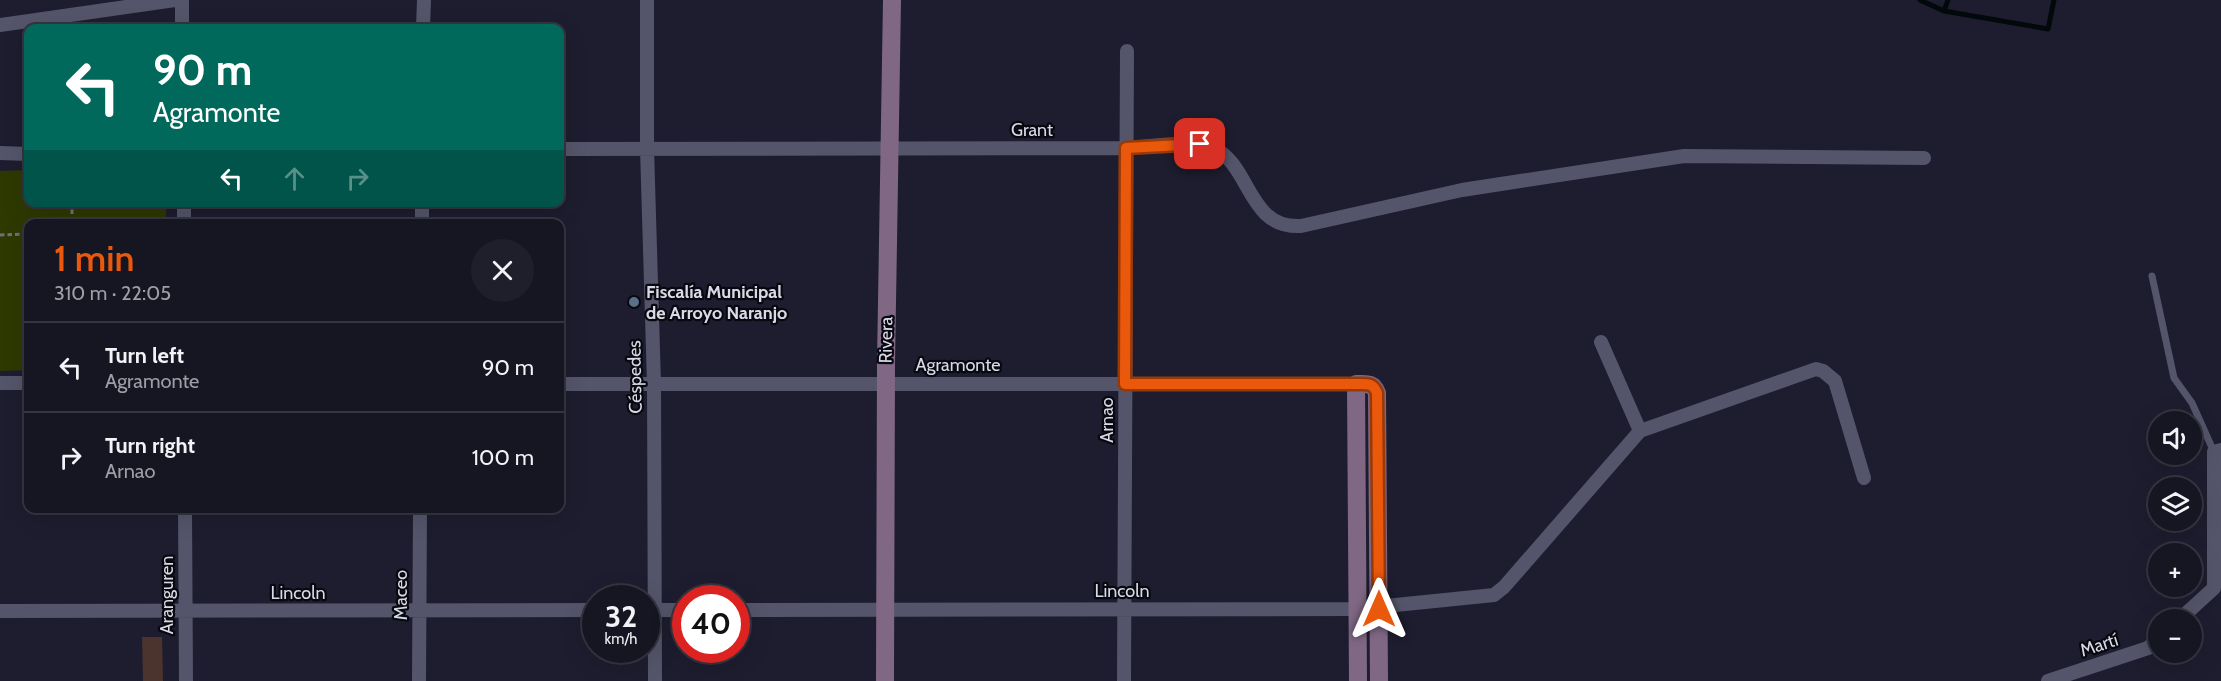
<!DOCTYPE html>
<html lang="en">
<head>
<meta charset="utf-8">
<style>
  :root { --surface:#161623; --page:#1f1f2b; --text:#f1f3f6; --muted:#9e9fa6; --line:#353541; --accent:#ea580c }
  body { margin:0; font-family:Cabin,sans-serif; background:var(--page); color:var(--text); height:100vh; display:flex; flex-direction:column; font-size:22px; white-space:nowrap }
  * { box-sizing:border-box; margin:0 }
  p { font-size:20px; color:var(--muted) }
  .icon { flex:none; width:33px; height:33px; fill:none; stroke:currentColor; stroke-width:2; stroke-linecap:round; stroke-linejoin:round }
  .map { position:relative; flex:1; overflow:hidden }
  .panel { position:absolute; left:24px; top:219px; width:540px; height:294px; display:flex; flex-direction:column; background:var(--surface); border-radius:12px; box-shadow:0 6px 24px #0002,0 0 0 2px var(--line) }
  .panel>* { flex:none }
  .banner { position:absolute; left:24px; top:24px; width:540px; height:183px; border-radius:12px; box-shadow:0 6px 24px #0002,0 0 0 2px var(--line); background:#00695c; color:#fff; overflow:hidden }
  .buttons { position:absolute; left:2148px; top:411px; display:grid; gap:12px }
  .buttons a { display:grid; place-items:center; width:54px; height:54px; border-radius:50%; background:var(--surface); box-shadow:0 6px 24px #0002,0 0 0 2px var(--line); font-size:30px }
  .speed { position:absolute; left:582px; top:585px; display:flex; gap:12px; font-size:30px; font-weight:700; text-align:center }
  .speed>* { display:grid; place-content:center; width:78px; height:78px; border-radius:50%; background:var(--surface); box-shadow:0 6px 24px #0002,0 0 0 2px var(--line); line-height:1 }
  .speed small { font-size:15px; font-weight:400 }
  .speed .limit { border:9px solid #d22; background:#fff; color:#111 }
  .pin { position:absolute; display:grid; place-items:center; width:51px; height:51px; color:#fff; margin:-26px; border-radius:12px; box-shadow:0 3px 9px #0006 }
  .me { position:absolute; width:66px; margin:-33px; rotate:0deg; stroke-linejoin:round; filter:drop-shadow(0 0 4px #0008) }
  .turn { display:flex; align-items:center; gap:21px; height:126px; padding:0 30px; font-size:27px }
  .turn .icon { width:78px; height:78px; stroke-width:2.5 }
  .turn b { display:block; font-size:42px; line-height:51px }
  .lanes { display:flex; align-items:center; height:57px; padding:0 30px; background:#0003; justify-content:center; gap:30px; direction:ltr }
  .lanes .off { opacity:.35 }
  .round { display:grid; place-items:center; flex:none; width:63px; height:63px; border-radius:32px; background:var(--page) }
  .overview { display:flex; align-items:center; justify-content:space-between; height:102px; padding:0 30px }
  h1 { font-size:36px; font-weight:600; line-height:45px; color:var(--accent) }
  ul { padding:0; list-style:none }
  li { display:flex; align-items:center; gap:18px; height:90px; padding:0 30px; border-top:2px solid var(--line) }
  li div { flex:1 }
  li b { display:block; font-size:22px }
  li em { font-style:normal }
  .map>svg:first-child { display:block }
  .green { fill:#2e3900 }
  .lines { fill:none; stroke-linecap:round; stroke-linejoin:round }
  .stream { stroke:#01090b; stroke-width:5 }
  .building { fill:#4a342d }
  .path { stroke:#6f707f; stroke-width:3; stroke-dasharray:4.5 3; stroke-linecap:butt }
  .lane { stroke:#54556a; stroke-width:7 }
  .street { stroke:#54556a; stroke-width:14 }
  .secondary { stroke:#806885; stroke-width:18 }
  .route-casing { stroke:#983908; stroke-width:15 }
  .route { stroke:#ea580c; stroke-width:10 }
  .service-dot { fill:#5c6f8a; stroke:#080810; stroke-width:2 }
  .labels { text-anchor:middle; stroke-width:4.5; stroke-linejoin:round; paint-order:stroke }
  .street-label { font-size:18px; fill:#d9dae6; stroke:#080810 }
  .poi-label { font-size:18px; font-weight:bold; fill:#d9dae6; stroke:#080810; text-anchor:start }
</style>
</head>
<body>
<div class="map">
<svg width="2221" height="681" viewBox="0 0 2221 681">
  <rect width="100%" height="100%" fill="#1d1d2f"/>
  <path class="green" d="M28 170V202L166 203V223L28 224V370L0 371V171Z"/>
  <g class="lines">
    <path class="stream" d="M1920 0 1944 11 2048 29 2054 0
      M1944 11 1948 0"/>
  </g>
  <path class="building" d="M142 637H162L163 681H143Z"/>
  <g class="lines">
    <path class="path" d="M72 202V224
      M0 235 28 234"/>
    <path class="lane" d="M2152 276 2174 378 2192 403 2214 452"/>
    <path class="street" d="M182 0V28
      M647 0V148L654 384 655 681
      M0 25 175 0
      M423 28 424 0
      M560 149 1126 148C1150 147 1191 139 1213 148 1251 164 1247 229 1301 226L1462 190 1684 156 1924 158
      M0 153 28 154
      M184 202V224
      M422 224V202
      M1601 342 1640 431
      M0 383H28
      M560 384H1356
      M185 508 186 681
      M646 610H686
      M736 610 1356 609 1494 595 1504 587 1640 431 1816 369 1823 371 1835 381 1864 478
      M0 611 596 610
      M2179 620 2214 588V452L2221 450
      M419 681 420 508
      M1124 681 1127 51
      M2048 681 2148 648 2158 638"/>
    <path class="secondary" d="M885 681 886 363 892 0
      M1358 681 1356 384C1366 384 1373 382 1377 393L1379 681"/>
  </g>
  <g class="lines">
    <defs>
      <path id="route" d="M1200 144 1126 148 1125 384H1356C1366 384 1373 382 1377 393L1379 609"/>
    </defs>
    <use href="#route" class="route-casing"/>
    <use href="#route" class="route"/>
  </g>
  <circle class="service-dot" cx="634" cy="302" r="6"/>
  <g class="labels">
    <g class="street-label">
      <text x="1032" y="136">Grant</text>
      <text transform="translate(886 340) rotate(-89)" y="6">Rivera</text>
      <text x="958" y="371">Agramonte</text>
      <text transform="translate(635 377) rotate(-91)" y="6">Céspedes</text>
      <text transform="translate(1107 420) rotate(-90)" y="6">Arnao</text>
      <text x="1122" y="597">Lincoln</text>
      <text x="298" y="599">Lincoln</text>
      <text transform="translate(167 595) rotate(-90)" y="6">Aranguren</text>
      <text transform="translate(401 595) rotate(-90)" y="6">Maceo</text>
      <text transform="translate(2099 645) rotate(-18)" y="6">Martí</text>
    </g>
    <g class="poi-label">
      <text x="646" y="298">Fiscalía Municipal<tspan x="646" dy="21">de Arroyo Naranjo</tspan></text>
    </g>
  </g>
</svg>
<div class="buttons">
<a><svg class="icon" aria-label="sound" viewBox="0 0 24 24"><path d="M4 9h4l5-4v14l-5-4H4zM17 9q2 3 0 6"/></svg></a>
<a><svg class="icon" aria-label="layers" viewBox="0 0 24 24"><path d="M12 4l9 5-9 5-9-5zM3 14l9 5 9-5"/></svg></a>
<a>+</a>
<a>−</a>
</div>
<div class="speed"><div>32<small>km/h</small></div><div class="limit">40</div></div>
<div class="pin" style="left:1200px;top:144px;background:#d93025"><svg class="icon" aria-label="arrive" viewBox="0 0 24 24"><path d="M6 21V4h12l-3 4 3 4H6"/></svg></div>
<svg class="me" style="left:1379px;top:609px" viewBox="-20 -20 40 40"><path d="M0-17L14 15 0 8-14 15z" fill="#ea580c" stroke="#fff" stroke-width="4"/></svg>
<div class="banner">
<div class="turn"><svg class="icon" aria-label="left" viewBox="0 0 24 24"><path d="M17 20v-9H6M10 6l-5 5 5 5"/></svg><div><b>90 m</b>Agramonte</div></div>
<div class="lanes"><svg class="icon" aria-label="left" viewBox="0 0 24 24"><path d="M17 20v-9H6M10 6l-5 5 5 5"/></svg><svg class="icon off" aria-label="ahead" viewBox="0 0 24 24"><path d="M12 20V5M6 11l6-6 6 6"/></svg><svg class="icon off" aria-label="right" viewBox="0 0 24 24"><path d="M7 20v-9h11M14 6l5 5-5 5"/></svg></div>
</div>
<section class="panel">
<div class="overview"><div><h1>1 min</h1><p>310 m · 22:05</p></div><a class="round"><svg class="icon" aria-label="close" viewBox="0 0 24 24"><path d="M6 6l12 12M18 6L6 18"/></svg></a></div>
<ul>
<li><svg class="icon" aria-label="left" viewBox="0 0 24 24"><path d="M17 20v-9H6M10 6l-5 5 5 5"/></svg><div><b>Turn left</b><p>Agramonte</p></div><em>90 m</em></li>
<li><svg class="icon" aria-label="right" viewBox="0 0 24 24"><path d="M7 20v-9h11M14 6l5 5-5 5"/></svg><div><b>Turn right</b><p>Arnao</p></div><em>100 m</em></li>
</ul>
</section>
</div>
</body>
</html>
